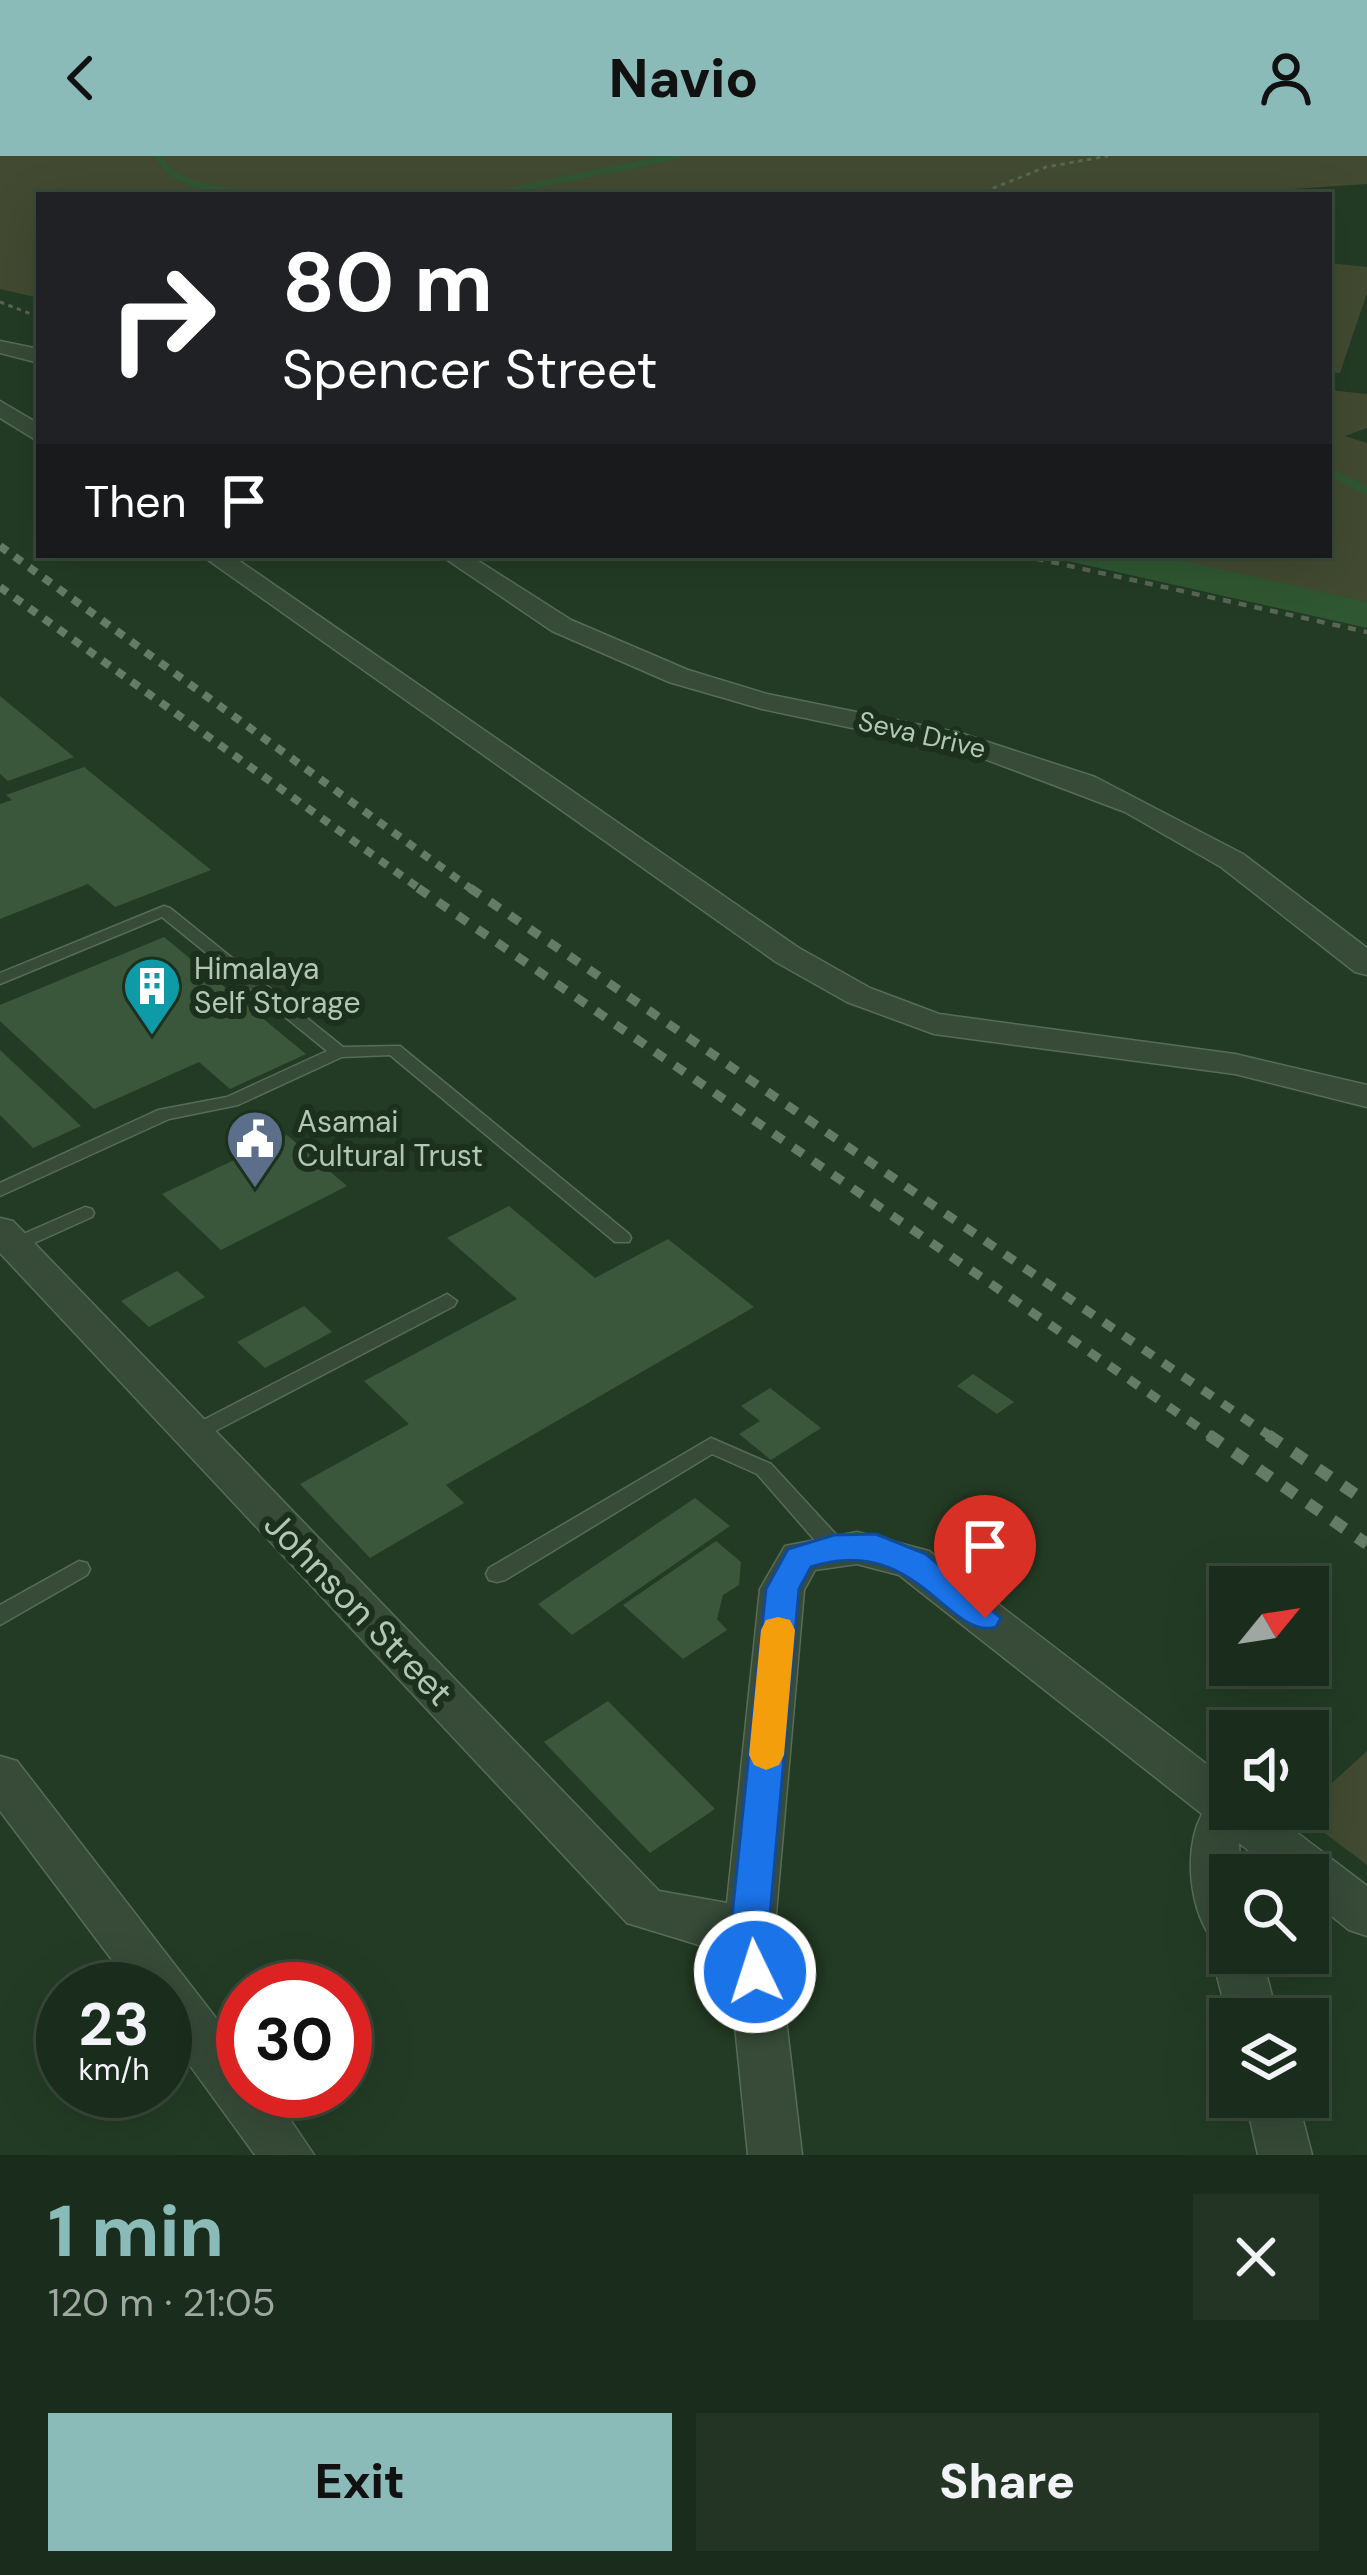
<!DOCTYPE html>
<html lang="en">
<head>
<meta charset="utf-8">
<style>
  :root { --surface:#1a2c1b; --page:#233424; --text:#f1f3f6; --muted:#9fa7a3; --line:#38483a; --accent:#8bbbb9 }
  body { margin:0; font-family:"DM Sans",sans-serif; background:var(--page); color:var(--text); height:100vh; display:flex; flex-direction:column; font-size:45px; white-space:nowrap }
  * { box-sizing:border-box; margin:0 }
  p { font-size:39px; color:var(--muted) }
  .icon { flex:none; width:66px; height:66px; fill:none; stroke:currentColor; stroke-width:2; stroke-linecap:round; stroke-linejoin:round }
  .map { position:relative; height:1999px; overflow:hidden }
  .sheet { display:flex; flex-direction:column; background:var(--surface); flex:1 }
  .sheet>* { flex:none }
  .hud { position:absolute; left:36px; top:36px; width:1296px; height:366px; border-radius:0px; box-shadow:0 12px 48px #0002,0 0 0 3px var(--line); background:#202124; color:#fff; overflow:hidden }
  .needle { width:78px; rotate:60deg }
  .fabs { position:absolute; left:1209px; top:1410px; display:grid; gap:24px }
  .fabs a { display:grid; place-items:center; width:120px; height:120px; border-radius:0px; background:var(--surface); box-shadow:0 12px 48px #0002,0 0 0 3px var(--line); font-size:60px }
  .speed { position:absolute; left:36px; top:1806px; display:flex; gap:24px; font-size:60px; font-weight:700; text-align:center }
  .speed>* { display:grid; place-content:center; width:156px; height:156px; border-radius:50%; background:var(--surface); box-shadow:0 12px 48px #0002,0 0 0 3px var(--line); line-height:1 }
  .speed small { font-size:30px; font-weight:400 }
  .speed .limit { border:18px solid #d22; background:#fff; color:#111 }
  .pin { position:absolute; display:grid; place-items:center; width:102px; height:102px; color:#fff; margin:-123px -51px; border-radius:50% 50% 50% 0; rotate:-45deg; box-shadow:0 0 12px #0007 }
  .pin .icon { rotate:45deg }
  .me { position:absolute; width:132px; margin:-66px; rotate:356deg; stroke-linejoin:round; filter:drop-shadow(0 0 9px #0008) }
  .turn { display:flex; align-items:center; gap:42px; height:252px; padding:0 48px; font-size:54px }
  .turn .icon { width:156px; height:156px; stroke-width:2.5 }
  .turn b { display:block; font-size:84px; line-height:102px }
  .then { display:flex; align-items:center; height:114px; padding:0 48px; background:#0003; gap:24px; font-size:45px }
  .round { display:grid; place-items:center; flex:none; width:126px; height:126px; border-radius:0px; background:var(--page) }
  .summary { display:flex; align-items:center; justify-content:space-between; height:204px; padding:0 48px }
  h1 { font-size:72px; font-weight:800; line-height:90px; color:var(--accent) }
  .primary-button { display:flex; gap:24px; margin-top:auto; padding:24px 48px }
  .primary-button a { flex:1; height:138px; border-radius:0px; background:var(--accent); color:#111; font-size:48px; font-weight:800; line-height:138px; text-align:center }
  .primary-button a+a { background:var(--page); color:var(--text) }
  header { display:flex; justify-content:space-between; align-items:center; height:156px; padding:0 48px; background:var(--accent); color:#111; font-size:54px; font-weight:800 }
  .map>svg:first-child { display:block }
  .green { fill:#424a31 }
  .water { fill:#2f5731 }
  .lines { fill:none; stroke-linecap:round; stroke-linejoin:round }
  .stream-far1 { stroke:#2f5731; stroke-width:6 }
  .stream { stroke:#2f5731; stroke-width:8 }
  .building { fill:#3a573c }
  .lane-casing { stroke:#576c59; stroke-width:3 }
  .street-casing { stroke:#576c59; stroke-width:3 }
  .path-far1 { stroke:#596651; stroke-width:3; stroke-dasharray:4.5 4.5; stroke-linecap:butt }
  .path { stroke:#596651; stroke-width:4.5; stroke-dasharray:8 8; stroke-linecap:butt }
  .lane { fill:#374b38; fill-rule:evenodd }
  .street { fill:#374b38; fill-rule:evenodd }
  .rail-far2 { stroke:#647c65; stroke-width:8; stroke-dasharray:9 9; stroke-linecap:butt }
  .rail-far1 { stroke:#647c65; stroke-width:9; stroke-dasharray:12 12; stroke-linecap:butt }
  .rail { stroke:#647c65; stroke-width:12; stroke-dasharray:15 15; stroke-linecap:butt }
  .route { fill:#1a73e8; stroke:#114b97; stroke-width:3 }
  .slow { fill:#f59e0b }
  .labels { text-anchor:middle; stroke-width:12; stroke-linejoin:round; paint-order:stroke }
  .far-street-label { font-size:27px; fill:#b2c7b4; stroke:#1c301d }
  .poi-label { font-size:30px; fill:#b2c7b4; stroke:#1c301d; text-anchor:start }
  .near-street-label { font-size:36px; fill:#b2c7b4; stroke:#1c301d }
</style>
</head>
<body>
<header><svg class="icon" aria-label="back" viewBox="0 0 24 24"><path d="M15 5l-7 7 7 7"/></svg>Navio<svg class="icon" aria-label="person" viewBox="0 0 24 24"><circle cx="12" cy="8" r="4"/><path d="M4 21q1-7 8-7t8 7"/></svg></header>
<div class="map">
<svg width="1367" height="1999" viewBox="0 0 1367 1999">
  <rect width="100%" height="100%" fill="#233b24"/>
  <path class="green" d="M0 0H1367V28L1203 39H39V142L0 133Z
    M1329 107 1367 111V137L1340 217 1329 216Z
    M1329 234 1367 238V272L1345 280 1367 287V446L1139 399H1329Z
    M1367 1595V1709L1293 1653H1308V1628L1321 1637Z"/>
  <path class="water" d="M1041 399H1157L1367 446V472Z"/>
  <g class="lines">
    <path class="stream-far1" d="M157 0C180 40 247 35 288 39
      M489 39 677 0
      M1329 315 1336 319"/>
    <path class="stream" d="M1330 316 1367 335"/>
  </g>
  <path class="building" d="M0 540 74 601 8 625 0 618Z
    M84 611 211 714 115 751 88 728 0 763V648L12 644 6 639Z
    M164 781 306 898 230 933 199 906 94 953 0 865V849Z
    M0 894 81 970 33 992 0 959Z
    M287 979 347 1030 221 1094 162 1038Z
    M509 1050 595 1122 668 1083 754 1151 446 1329 464 1347 370 1402 300 1328 409 1268 364 1225 517 1143 447 1082Z
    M177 1115 205 1141 149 1171 121 1145Z
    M304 1150 332 1176 265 1212 237 1186Z
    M973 1218 1014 1246 997 1258 957 1230Z
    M770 1232 821 1272 771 1304 739 1278 760 1265 741 1250Z
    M695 1342 730 1370 572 1479 538 1448Z
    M716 1385 741 1406 739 1429 723 1439 717 1463 727 1474 683 1503 623 1449Z
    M608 1545 715 1653 650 1697 544 1586Z"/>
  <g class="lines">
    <defs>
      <path id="lane" d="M164 750 170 752 343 891 400 890 629 1078 631 1082 629 1086H615L390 899 342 901 238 949 169 963 0 1040V1027L158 954 227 941 327 895 162 761 0 828V817Z
        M85 1051 92 1053 94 1057 92 1061 21 1093 14 1095 5 1089 7 1085Z
        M447 1138 457 1145 454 1150 200 1283H186L183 1278 186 1273Z
        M711 1282 771 1308 842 1385 845 1391 842 1397 834 1399 826 1397 757 1318 712 1298 505 1424 497 1426 489 1424 486 1418 489 1412Z
        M79 1405 87 1407 90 1413 87 1419 0 1469V1449Z"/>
      <path id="street" d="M0 185 39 193V207L0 197Z
        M0 245 39 268V286L0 262Z
        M201 399H231L799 792 870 832 939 858 1235 898 1367 929V951L1235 918 934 878 847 846 776 806Z
        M440 399H469L571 464 688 514 767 538 960 577 1095 621 1243 698 1367 792V819L1355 816 1221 711 1125 656 966 596 762 553 669 526 552 475Z
        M0 1062 13 1065 659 1735 727 1747 760 1433 785 1390 857 1376 929 1395 1230 1626V1653H1266L1367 1730V1780L1349 1774 1308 1741V1719H1279L1239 1687 1241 1719H1230V1797H1261L1278 1863H1230V1871L1211 1797 1215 1787C1189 1755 1183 1695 1202 1658L899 1419 857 1408 815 1414 804 1434 775 1770 802 1999H748L727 1790 699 1789 627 1767 0 1097Z
        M0 1600 17 1605 243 1897V1935H271L314 1999H255L165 1875V1833H134L0 1655Z
        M1245 1941H1297L1312 1999H1258Z"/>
    </defs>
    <use href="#lane" class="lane-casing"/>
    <use href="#street" class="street-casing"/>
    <path class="path-far1" d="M976 39 1046 11 1108 0
      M0 146 39 161"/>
    <path class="path" d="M1020 399 1367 476"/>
    <use href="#lane" class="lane"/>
    <use href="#street" class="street"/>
    <path class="rail-far2" d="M0 390 474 735
      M0 431 423 735"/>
    <path class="rail-far1" d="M418 732 1214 1282
      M470 732 1273 1282"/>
    <path class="rail" d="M1209 1279 1367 1388
      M1268 1279 1367 1346"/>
  </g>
  <path class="route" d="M876 1378 926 1398 1001 1462 996 1471C949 1486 916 1376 811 1411L799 1433 769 1770 774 1816 769 1828 755 1833 742 1828 731 1770 766 1433 788 1393 834 1379Z"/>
  <path class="slow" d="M778 1461 790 1464 795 1474 784 1599 779 1609 766 1614 754 1609 749 1599 761 1474 766 1464Z"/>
  <defs>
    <symbol id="building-pin" viewBox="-11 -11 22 30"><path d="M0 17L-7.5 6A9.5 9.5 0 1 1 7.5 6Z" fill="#0f9aa8" stroke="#1c301d"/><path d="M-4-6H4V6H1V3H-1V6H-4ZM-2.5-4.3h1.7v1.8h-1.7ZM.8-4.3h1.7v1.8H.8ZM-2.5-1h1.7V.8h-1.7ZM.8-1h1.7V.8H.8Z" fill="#fff"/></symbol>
    <symbol id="civic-pin" viewBox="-11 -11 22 30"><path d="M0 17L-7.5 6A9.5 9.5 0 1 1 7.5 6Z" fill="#5c6f8a" stroke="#1c301d"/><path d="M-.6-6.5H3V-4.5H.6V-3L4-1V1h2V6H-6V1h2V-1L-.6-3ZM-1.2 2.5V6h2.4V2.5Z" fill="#fff"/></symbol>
  </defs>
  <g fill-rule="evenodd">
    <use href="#building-pin" x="119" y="797" width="66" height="90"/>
    <use href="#civic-pin" x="222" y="950" width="66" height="90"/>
  </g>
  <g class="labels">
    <g class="far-street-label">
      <text transform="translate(922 579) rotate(13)" y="9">Seva Drive</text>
    </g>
    <g class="poi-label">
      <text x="194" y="823">Himalaya<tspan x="194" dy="34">Self Storage</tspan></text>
      <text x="297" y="976">Asamai<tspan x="297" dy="34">Cultural Trust</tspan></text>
    </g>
    <g class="near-street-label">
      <text transform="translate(359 1452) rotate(46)" y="13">Johnson Street</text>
    </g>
  </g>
</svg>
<div class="fabs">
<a><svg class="needle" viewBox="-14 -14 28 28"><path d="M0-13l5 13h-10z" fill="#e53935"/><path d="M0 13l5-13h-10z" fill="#9fa7a3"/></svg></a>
<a><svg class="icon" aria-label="sound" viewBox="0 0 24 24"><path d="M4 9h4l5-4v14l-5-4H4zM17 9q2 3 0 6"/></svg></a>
<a><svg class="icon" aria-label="search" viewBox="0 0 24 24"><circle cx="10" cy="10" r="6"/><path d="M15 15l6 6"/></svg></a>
<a><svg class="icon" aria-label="layers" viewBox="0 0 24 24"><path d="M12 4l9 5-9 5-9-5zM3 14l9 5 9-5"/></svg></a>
</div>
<div class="speed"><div>23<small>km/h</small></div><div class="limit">30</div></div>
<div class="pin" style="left:985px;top:1462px;background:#d93025"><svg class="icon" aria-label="arrive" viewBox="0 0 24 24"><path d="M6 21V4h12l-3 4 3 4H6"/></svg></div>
<svg class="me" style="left:755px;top:1816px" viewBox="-20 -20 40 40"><circle r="17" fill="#1a73e8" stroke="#fff" stroke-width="3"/><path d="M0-11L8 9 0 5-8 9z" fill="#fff"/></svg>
<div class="hud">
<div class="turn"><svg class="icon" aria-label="right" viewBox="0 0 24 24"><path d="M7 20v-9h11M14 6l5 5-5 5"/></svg><div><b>80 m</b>Spencer Street</div></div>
<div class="then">Then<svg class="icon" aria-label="arrive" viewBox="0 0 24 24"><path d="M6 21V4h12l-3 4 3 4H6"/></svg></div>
</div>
</div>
<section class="sheet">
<div class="summary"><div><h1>1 min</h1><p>120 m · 21:05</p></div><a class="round"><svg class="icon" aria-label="close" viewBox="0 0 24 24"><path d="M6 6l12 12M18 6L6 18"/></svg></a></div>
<div class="primary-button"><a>Exit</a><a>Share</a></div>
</section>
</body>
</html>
